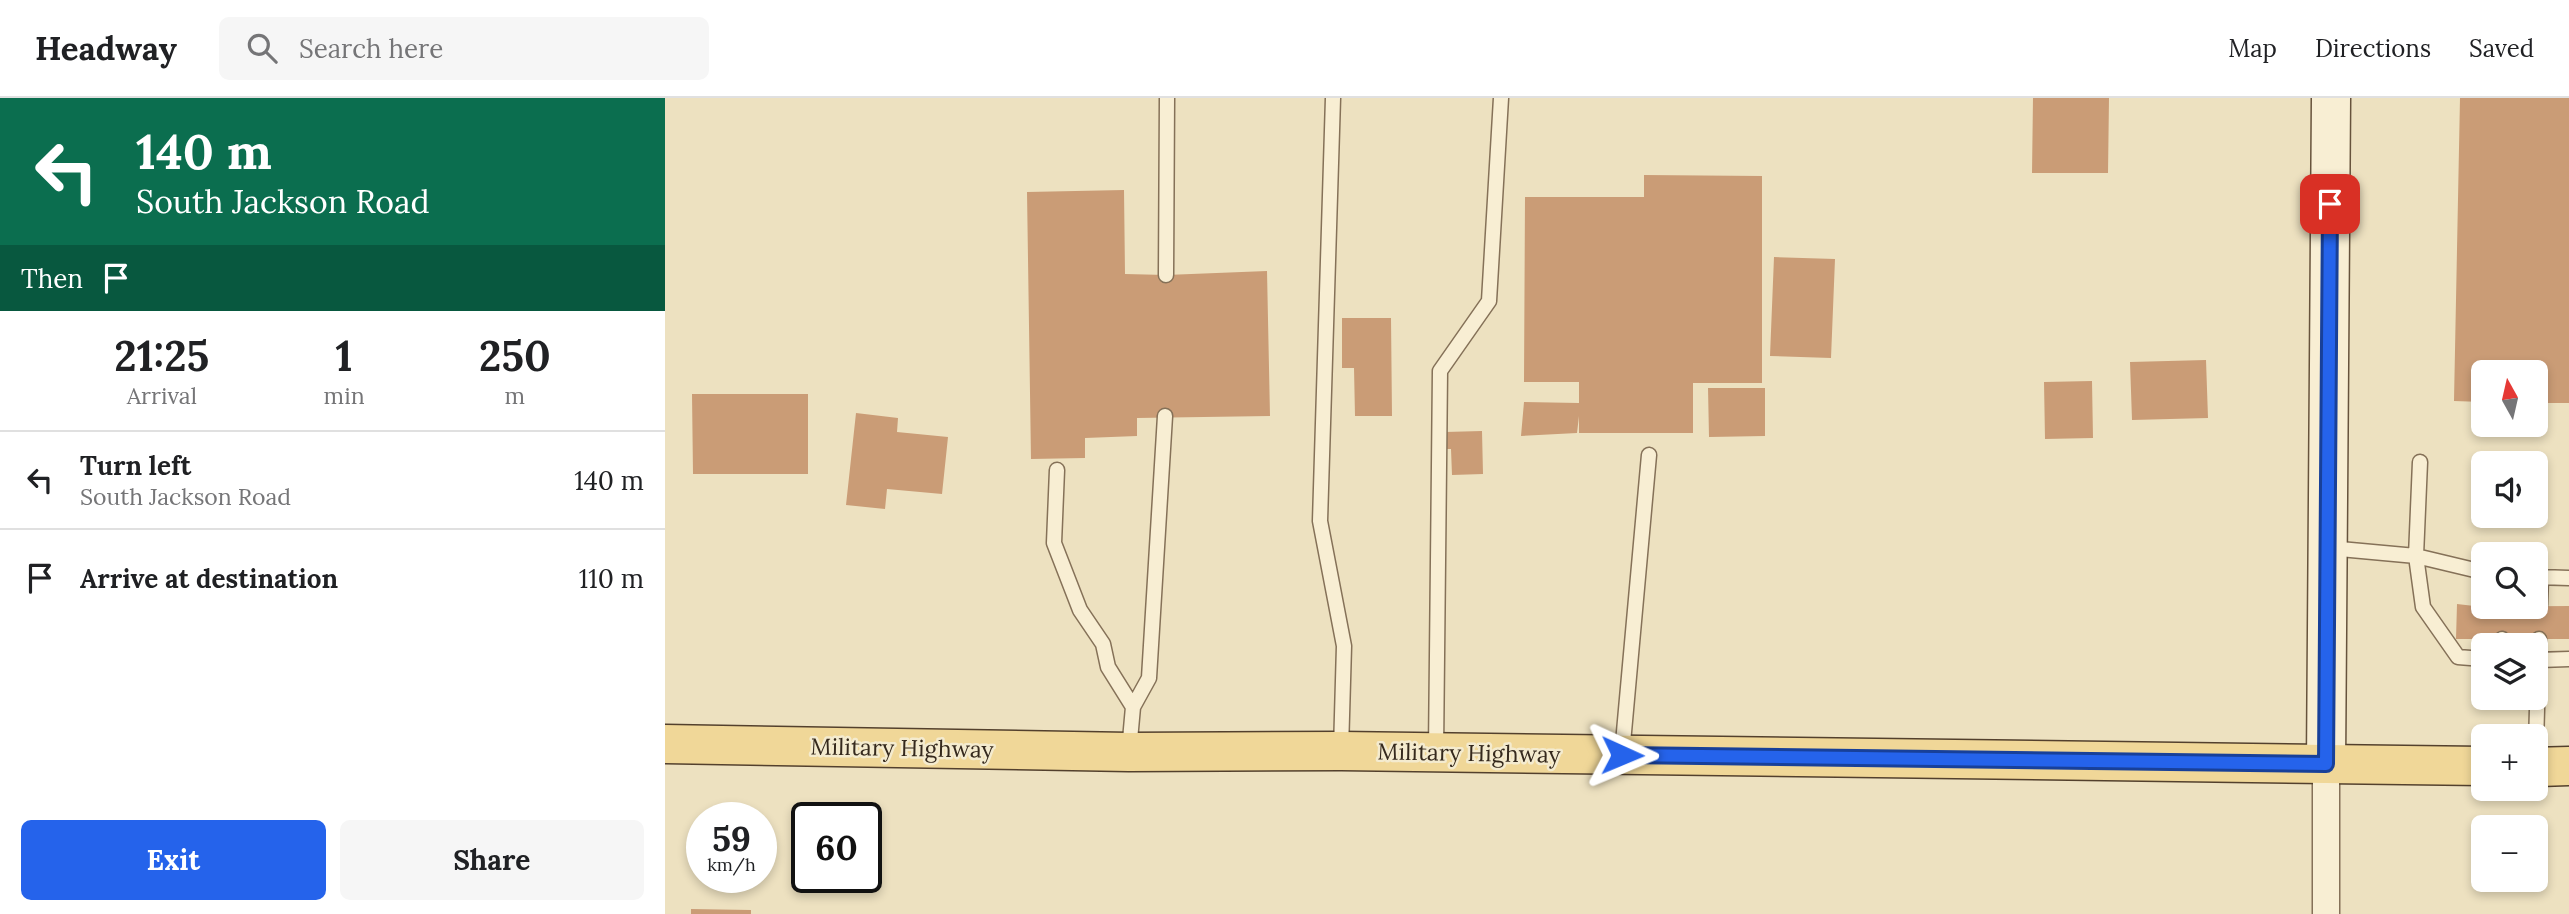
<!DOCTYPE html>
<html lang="en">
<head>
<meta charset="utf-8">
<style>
  :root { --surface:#fff; --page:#f6f6f6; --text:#202124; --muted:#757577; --line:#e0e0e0; --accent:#2563eb }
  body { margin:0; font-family:Lora,serif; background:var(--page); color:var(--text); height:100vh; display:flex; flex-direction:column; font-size:26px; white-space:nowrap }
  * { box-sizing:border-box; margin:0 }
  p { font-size:23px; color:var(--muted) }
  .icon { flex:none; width:38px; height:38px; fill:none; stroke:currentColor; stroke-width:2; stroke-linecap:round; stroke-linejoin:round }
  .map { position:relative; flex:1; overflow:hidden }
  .drawer { display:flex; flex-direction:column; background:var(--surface); width:665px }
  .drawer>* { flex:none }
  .hud { background:#0b6e4f; color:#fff; overflow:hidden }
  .needle { width:46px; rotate:352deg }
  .tools { position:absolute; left:1806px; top:262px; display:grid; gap:14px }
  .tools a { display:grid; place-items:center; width:77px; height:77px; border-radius:10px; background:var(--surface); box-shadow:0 4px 10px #0003; font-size:35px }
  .speed { position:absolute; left:21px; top:704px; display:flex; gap:14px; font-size:35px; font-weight:700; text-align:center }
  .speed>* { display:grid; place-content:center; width:91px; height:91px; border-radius:50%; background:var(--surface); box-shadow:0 4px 10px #0003; line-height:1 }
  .speed small { font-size:18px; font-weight:400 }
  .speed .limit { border:4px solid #111; border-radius:10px; background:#fff; color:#111 }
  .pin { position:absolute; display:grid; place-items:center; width:60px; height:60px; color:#fff; margin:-30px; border-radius:14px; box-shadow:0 4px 10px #0006 }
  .me { position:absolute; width:77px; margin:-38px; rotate:91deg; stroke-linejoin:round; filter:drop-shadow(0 0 5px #0008) }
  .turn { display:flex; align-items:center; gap:24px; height:147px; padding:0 21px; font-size:32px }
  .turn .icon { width:91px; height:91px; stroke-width:2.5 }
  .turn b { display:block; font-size:49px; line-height:60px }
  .then { display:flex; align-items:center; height:66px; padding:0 21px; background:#0003; gap:14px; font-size:26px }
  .eta { display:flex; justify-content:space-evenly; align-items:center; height:119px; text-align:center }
  .eta b { font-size:42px; font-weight:700; line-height:49px }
  .cta { display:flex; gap:14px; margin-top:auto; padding:14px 21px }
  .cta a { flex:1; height:80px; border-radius:10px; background:var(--accent); color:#fff; font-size:28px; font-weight:700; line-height:80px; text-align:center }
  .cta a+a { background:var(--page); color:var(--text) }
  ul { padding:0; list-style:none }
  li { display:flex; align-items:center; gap:21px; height:98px; padding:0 21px; border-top:2px solid var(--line) }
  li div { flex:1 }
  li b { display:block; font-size:26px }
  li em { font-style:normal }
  header { display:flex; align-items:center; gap:42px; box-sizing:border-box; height:98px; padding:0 35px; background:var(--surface); border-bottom:2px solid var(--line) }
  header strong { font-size:33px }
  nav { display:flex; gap:38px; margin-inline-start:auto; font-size:24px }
  .search { width:490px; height:63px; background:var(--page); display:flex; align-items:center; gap:18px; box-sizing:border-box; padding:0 24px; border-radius:10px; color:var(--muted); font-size:26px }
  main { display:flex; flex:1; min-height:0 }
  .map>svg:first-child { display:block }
  .building { fill:#ca9c76 }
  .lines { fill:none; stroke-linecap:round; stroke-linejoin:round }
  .service-casing { stroke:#857158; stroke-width:17 }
  .minor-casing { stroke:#857158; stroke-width:29 }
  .secondary-casing { stroke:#67533c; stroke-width:41 }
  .primary-casing { stroke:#53402d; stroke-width:41 }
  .service { stroke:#f8eed3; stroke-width:14 }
  .minor { stroke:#f8eed3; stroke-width:26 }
  .secondary { stroke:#f8eed3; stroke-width:38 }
  .primary { stroke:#f0d798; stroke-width:38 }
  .route-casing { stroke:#184099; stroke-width:18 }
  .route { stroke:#2563eb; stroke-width:12 }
  .labels { text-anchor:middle; stroke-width:5; stroke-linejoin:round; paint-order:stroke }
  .street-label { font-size:23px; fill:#35291d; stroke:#f4ebcf }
</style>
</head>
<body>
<header>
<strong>Headway</strong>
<div class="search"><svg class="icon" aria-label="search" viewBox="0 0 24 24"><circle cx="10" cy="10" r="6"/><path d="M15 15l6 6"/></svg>Search here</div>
<nav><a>Map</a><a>Directions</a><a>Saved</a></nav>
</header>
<main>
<section class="drawer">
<div class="hud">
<div class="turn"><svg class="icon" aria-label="left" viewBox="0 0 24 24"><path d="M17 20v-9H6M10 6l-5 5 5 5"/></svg><div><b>140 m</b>South Jackson Road</div></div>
<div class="then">Then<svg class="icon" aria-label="arrive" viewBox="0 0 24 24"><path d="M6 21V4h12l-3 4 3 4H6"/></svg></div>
</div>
<div class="eta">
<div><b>21:25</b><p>Arrival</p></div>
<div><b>1</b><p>min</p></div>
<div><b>250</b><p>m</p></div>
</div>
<ul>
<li><svg class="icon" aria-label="left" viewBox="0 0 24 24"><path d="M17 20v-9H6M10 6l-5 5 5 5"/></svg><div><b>Turn left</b><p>South Jackson Road</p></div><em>140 m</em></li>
<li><svg class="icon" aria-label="arrive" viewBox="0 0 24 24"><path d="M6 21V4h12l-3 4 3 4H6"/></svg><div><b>Arrive at destination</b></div><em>110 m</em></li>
</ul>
<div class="cta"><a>Exit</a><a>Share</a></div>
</section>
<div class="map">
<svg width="1904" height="816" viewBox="0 0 1904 816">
  <rect width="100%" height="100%" fill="#ede1c0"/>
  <path class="building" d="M1368 0H1444L1443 75H1367Z
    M1795 0H1904V305H1871V275H1818V304L1789 303Z
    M979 77 1097 78V285H1028V335H914V318L912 335 856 338 859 304 914 305V284H859L860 99H979Z
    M459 92 460 176 501 177 602 173 605 318 472 320V338L420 340V360L366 361 362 94Z
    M1109 159 1170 161 1166 260 1105 258Z
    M677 220H726L727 318H690L689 270H677Z
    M1541 262 1543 320 1467 322 1465 264Z
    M1427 283 1428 340 1380 341 1379 284Z
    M1043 290H1100V338L1044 339Z
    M27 296H143V376H28Z
    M191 315 233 320 232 334 283 339 277 396 222 391 220 411 181 407Z
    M817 333 818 376 787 377 786 351H781L780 334Z
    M1792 506 1818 509 1904 508V541H1791Z
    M26 811 86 812V816H26Z"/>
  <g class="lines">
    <defs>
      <path id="service" d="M668 0 655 423 679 548 676 652
        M501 177 502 0
        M1755 364 1751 458 1758 509 1793 559 1818 561
        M392 372 389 445 415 512 438 546 443 569 468 609
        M1664 450 1751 458 1818 474
        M1871 479 1904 480
        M1875 507 1876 479
        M1836 548 1837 541
        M1871 562 1904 561
        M1871 646 1874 541
        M464 653 468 609 484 580 500 318
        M771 653 775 273 824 203 836 0
        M957 656 984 357"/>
      <path id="minor" d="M1661 666V816"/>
      <path id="secondary" d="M1661 666 1666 0"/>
      <path id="primary" d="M0 646 464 654 676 653 1818 668
        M1871 669 1904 668"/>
    </defs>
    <use href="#service" class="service-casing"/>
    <use href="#minor" class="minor-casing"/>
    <use href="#secondary" class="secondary-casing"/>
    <use href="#primary" class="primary-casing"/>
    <use href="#service" class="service"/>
    <use href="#minor" class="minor"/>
    <use href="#secondary" class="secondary"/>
    <use href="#primary" class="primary"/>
  </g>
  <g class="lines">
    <defs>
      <path id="route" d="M957 657 1661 666 1665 106"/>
    </defs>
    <use href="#route" class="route-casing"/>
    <use href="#route" class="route"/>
  </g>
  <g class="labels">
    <g class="street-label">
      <text transform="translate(237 650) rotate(1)" y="8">Military Highway</text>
      <text transform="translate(804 655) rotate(1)" y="8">Military Highway</text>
    </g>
  </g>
</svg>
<div class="tools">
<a><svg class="needle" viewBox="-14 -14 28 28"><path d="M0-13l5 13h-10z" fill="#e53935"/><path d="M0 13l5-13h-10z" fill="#757577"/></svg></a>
<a><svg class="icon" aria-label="sound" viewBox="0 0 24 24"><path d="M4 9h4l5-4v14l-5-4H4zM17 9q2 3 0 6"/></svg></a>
<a><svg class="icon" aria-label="search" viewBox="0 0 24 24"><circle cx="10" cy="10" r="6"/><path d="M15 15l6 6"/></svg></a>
<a><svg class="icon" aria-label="layers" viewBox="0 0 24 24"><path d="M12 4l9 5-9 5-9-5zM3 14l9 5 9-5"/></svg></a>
<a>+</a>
<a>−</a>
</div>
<div class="speed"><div>59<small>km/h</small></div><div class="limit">60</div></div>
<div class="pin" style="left:1665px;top:106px;background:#d93025"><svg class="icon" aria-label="arrive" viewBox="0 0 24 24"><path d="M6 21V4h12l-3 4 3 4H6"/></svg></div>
<svg class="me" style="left:957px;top:657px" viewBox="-20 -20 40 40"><path d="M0-17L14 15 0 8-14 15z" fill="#2563eb" stroke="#fff" stroke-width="4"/></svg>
</div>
</main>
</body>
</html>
